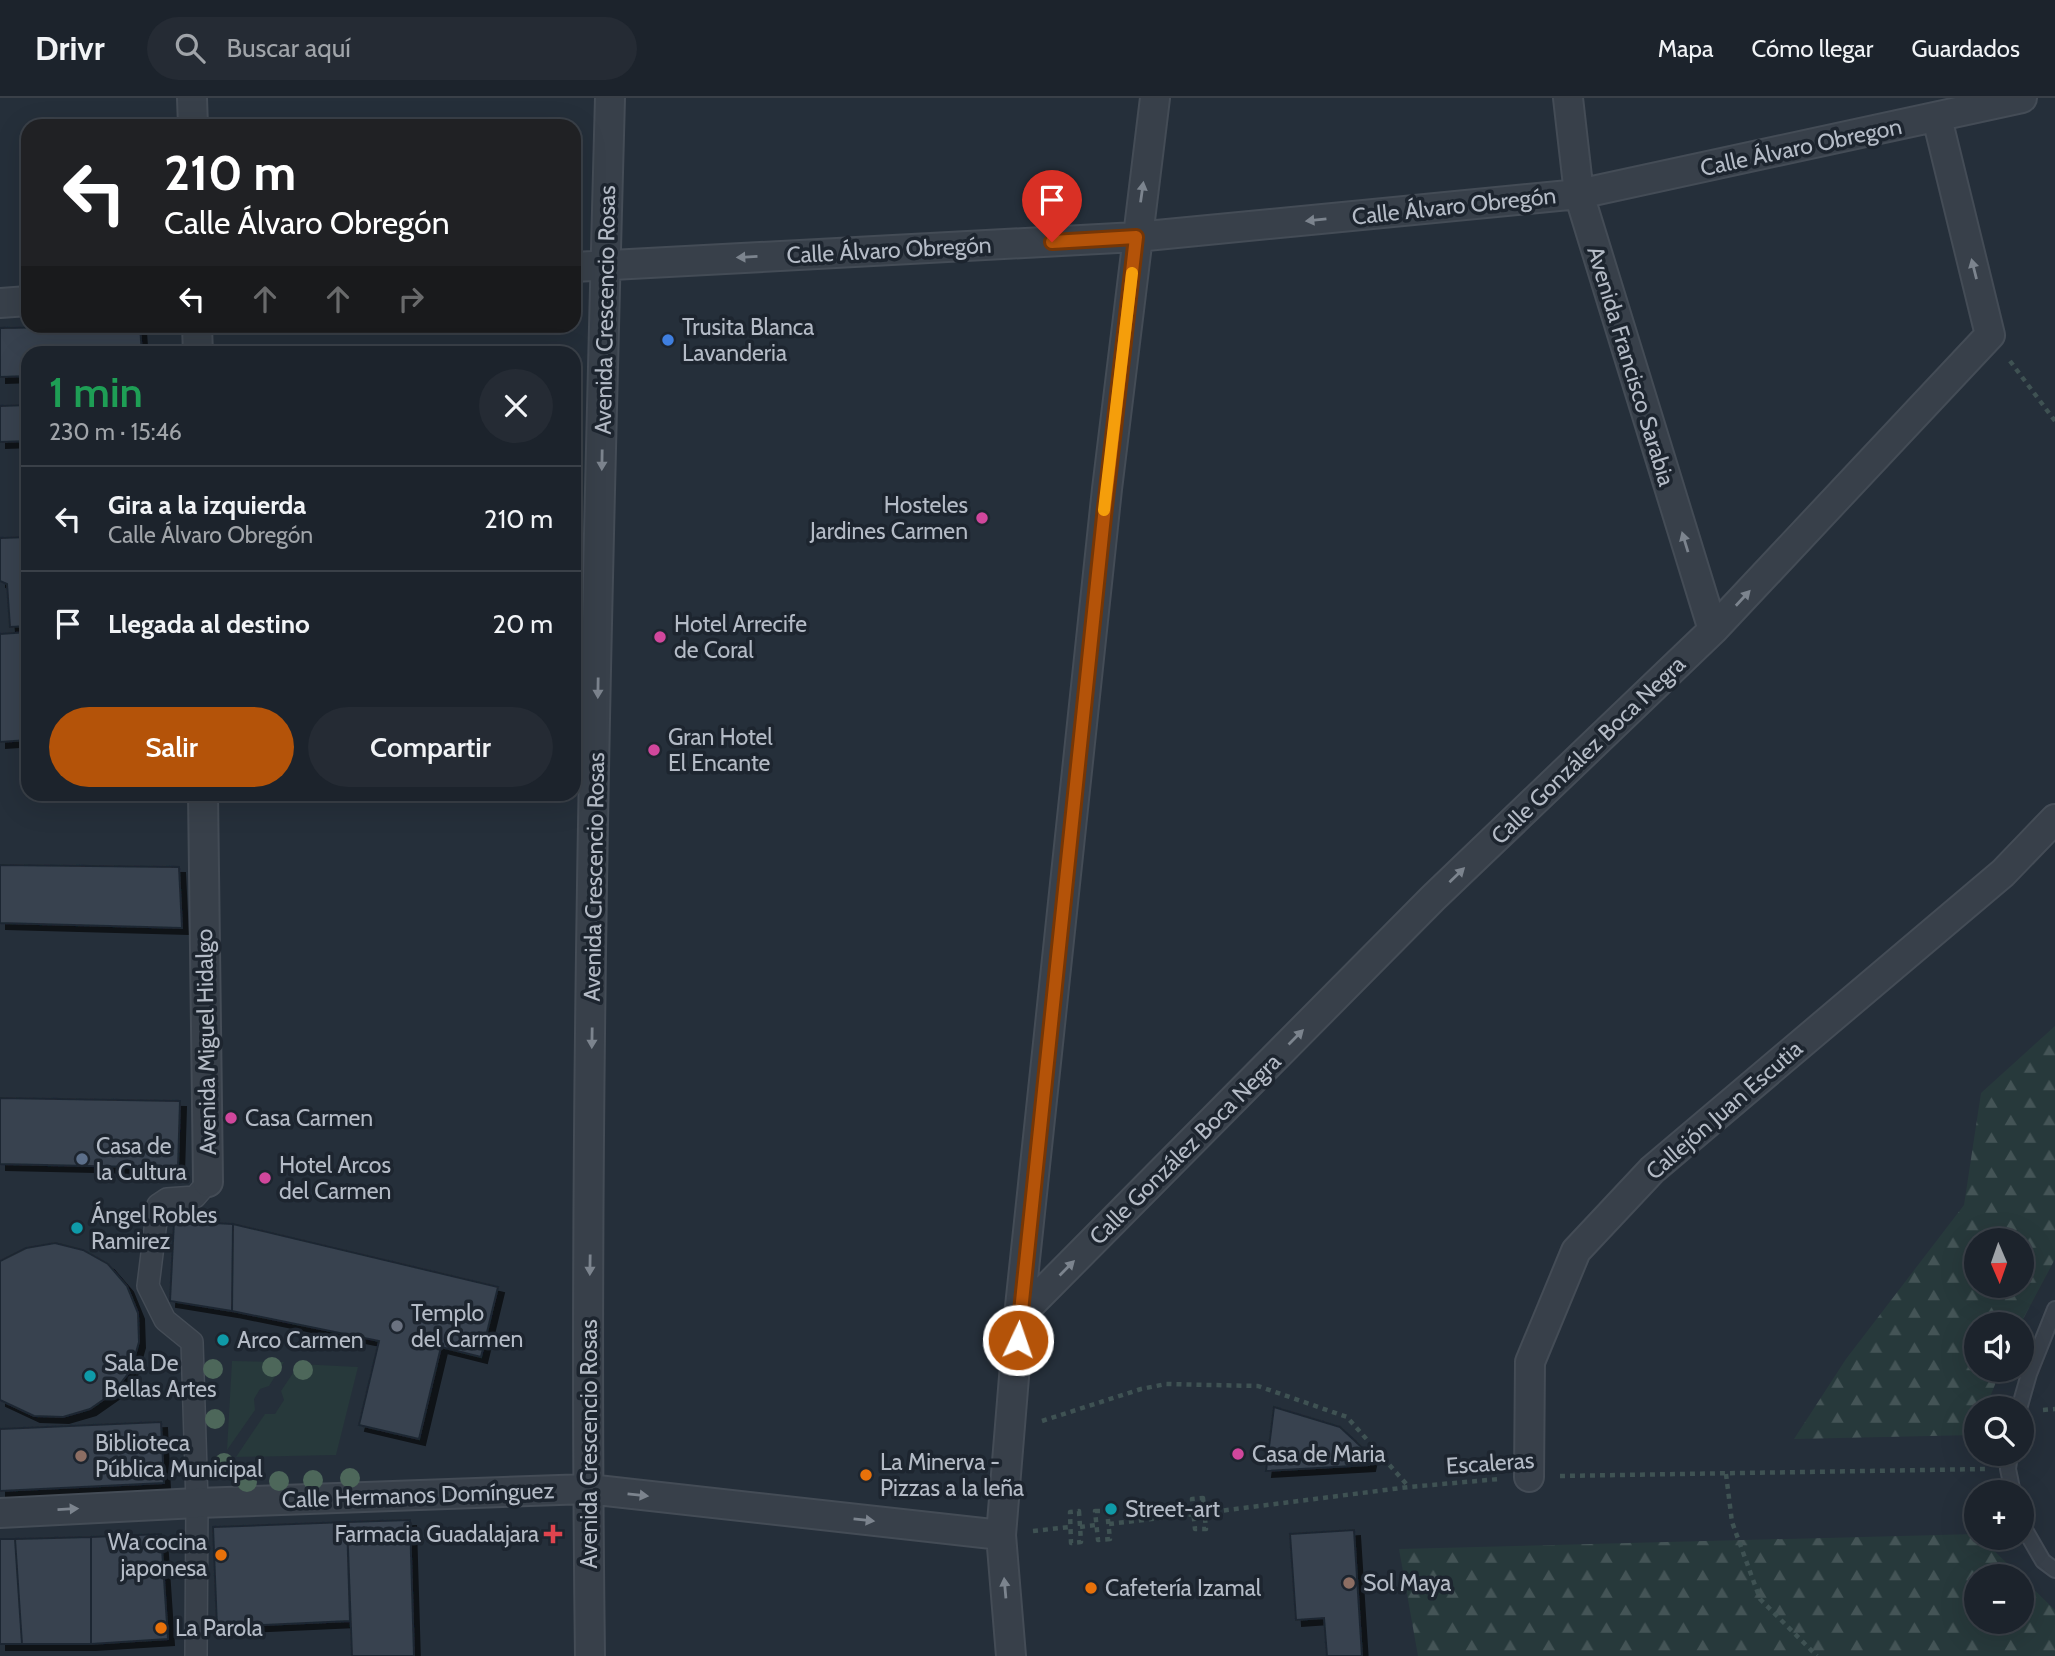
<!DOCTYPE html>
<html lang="es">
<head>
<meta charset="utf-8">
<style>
  :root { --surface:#1c232c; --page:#252b34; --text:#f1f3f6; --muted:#a0a4a9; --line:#3a4048; --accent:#b45309 }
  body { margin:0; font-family:Cabin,sans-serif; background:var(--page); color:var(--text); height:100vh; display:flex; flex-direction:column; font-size:26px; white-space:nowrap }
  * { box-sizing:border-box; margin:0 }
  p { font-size:23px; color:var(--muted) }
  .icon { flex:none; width:38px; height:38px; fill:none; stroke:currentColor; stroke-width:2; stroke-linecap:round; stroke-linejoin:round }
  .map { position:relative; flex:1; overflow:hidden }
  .panel { position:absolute; left:21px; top:248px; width:560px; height:455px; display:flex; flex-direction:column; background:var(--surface); border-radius:21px; box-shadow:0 7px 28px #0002,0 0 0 2px var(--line) }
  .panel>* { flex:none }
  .top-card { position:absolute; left:21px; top:21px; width:560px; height:214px; border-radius:21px; box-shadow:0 7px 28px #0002,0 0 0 2px var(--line); background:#202124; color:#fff; overflow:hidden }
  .needle { width:46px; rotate:178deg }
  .tools { position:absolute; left:1964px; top:1130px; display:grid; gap:14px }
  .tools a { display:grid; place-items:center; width:70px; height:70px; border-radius:50%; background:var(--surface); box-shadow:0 7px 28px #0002,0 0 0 2px var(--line); font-size:35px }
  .pin { position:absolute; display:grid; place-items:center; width:60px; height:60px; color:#fff; margin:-72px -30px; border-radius:50% 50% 50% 0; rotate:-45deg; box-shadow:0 0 7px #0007 }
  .pin .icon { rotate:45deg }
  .me { position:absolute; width:77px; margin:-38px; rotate:3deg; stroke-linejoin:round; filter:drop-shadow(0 0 5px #0008) }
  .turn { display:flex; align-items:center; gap:24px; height:147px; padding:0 28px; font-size:32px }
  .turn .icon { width:91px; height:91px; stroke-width:2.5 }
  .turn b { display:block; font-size:49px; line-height:60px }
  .lanes { display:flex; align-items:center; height:66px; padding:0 28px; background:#0003; justify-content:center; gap:35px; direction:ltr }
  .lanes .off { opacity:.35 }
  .round { display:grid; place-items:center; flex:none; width:74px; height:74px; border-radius:37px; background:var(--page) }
  .headline { display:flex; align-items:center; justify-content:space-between; height:119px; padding:0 28px }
  h1 { font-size:42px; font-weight:600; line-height:52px; color:#1e9e55 }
  .action { display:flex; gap:14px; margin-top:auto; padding:14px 28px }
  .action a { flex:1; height:80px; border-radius:42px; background:var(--accent); color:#fff; font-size:28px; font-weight:600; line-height:80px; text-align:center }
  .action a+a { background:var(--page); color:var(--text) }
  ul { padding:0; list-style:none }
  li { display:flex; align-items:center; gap:21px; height:105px; padding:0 28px; border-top:2px solid var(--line) }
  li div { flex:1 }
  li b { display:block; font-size:26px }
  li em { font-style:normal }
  header { display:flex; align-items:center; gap:42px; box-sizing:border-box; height:98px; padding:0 35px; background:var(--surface); border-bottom:2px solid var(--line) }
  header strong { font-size:33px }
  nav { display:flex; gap:38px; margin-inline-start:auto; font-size:24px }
  .search { width:490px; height:63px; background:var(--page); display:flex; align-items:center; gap:18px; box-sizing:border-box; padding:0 24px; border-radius:38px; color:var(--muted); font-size:26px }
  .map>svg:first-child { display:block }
  .green { fill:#27393b }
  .forest { fill:url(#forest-firs); fill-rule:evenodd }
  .building { fill:#374350; stroke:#1f2731; stroke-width:2; filter:url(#shadow) }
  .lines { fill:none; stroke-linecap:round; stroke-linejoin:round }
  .service-casing { stroke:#444c56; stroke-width:18 }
  .pedestrian-casing { stroke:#444c56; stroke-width:24 }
  .minor-casing { stroke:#444c56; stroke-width:32 }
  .path { stroke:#3f5253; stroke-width:4.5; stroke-dasharray:5 5; stroke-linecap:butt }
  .service { stroke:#38404a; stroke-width:14 }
  .pedestrian { stroke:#38404a; stroke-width:21 }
  .minor { stroke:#38404a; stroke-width:28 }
  .tree { fill:#4d675a }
  .oneway { fill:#7c848e }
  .route-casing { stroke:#753606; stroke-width:18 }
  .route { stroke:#b45309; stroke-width:12 }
  .slow { stroke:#f59e0b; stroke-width:12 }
  .shop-dot { fill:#3f7fe0; stroke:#1d252f; stroke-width:2.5 }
  .hotel-dot { fill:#d1479c; stroke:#1d252f; stroke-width:2.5 }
  .service-dot { fill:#5c6f8a; stroke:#1d252f; stroke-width:2.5 }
  .culture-dot { fill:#0f9aa8; stroke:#1d252f; stroke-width:2.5 }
  .worship-dot { fill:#6b7280; stroke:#1d252f; stroke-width:2.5 }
  .education-dot { fill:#8d6e63; stroke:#1d252f; stroke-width:2.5 }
  .food-dot { fill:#e8710a; stroke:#1d252f; stroke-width:2.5 }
  .health-dot { fill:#e0444e; stroke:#1d252f; stroke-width:2.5 }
  .labels { text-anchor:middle; stroke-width:7; stroke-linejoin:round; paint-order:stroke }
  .street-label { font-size:23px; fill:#b4bbc6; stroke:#1d252f }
  .poi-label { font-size:23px; fill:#b4bbc6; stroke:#1d252f; text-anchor:start }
</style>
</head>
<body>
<header>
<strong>Drivr</strong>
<div class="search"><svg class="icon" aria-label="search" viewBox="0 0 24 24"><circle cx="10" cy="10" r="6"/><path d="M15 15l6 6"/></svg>Buscar aquí</div>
<nav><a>Mapa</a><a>Cómo llegar</a><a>Guardados</a></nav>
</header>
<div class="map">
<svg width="2055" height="1558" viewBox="0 0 2055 1558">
  <defs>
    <pattern id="forest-firs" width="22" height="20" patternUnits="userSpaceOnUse" patternTransform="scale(1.75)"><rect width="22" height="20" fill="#27393b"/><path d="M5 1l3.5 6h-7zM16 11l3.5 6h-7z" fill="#445456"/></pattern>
    <filter id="shadow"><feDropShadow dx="6" dy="6" stdDeviation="0" flood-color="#0009"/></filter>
  </defs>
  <rect width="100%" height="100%" fill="#252f3a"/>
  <path class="green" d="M232 1263 284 1264 269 1288 260 1291 254 1301 255 1312 227 1352Z
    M299 1266 358 1269 336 1357 236 1359 265 1316H275L284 1302 281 1293Z"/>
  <path class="forest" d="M2055 928V1161L2020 1227H1976V1272H2001L1985 1311H1976L1975 1337 1794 1341 1846 1261 1964 1107 1981 995ZM1976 1143H2021V1188H1976Z
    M1976 1436V1440H1981L2021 1479H1976V1524H2021V1479L2055 1512V1558H1418L1399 1451Z"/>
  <path class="building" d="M140 228 142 256H28V278L0 279V230Z
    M28 307V343L0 344V308Z
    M28 439V528L10 529 7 486 0 483V440Z
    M28 534V642L0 644V536Z
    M0 767 179 769 182 830 0 825Z
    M0 1000 180 1003 178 1070 0 1066Z
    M174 1123 233 1126 232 1213 170 1203Z
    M233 1126 498 1189 481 1259 441 1249 419 1341 359 1327 379 1243 232 1213Z
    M55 1145 83 1152 108 1166 127 1188 138 1215 139 1244 131 1272 113 1295 90 1311 63 1319 34 1318 0 1302V1163L26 1150Z
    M1274 1309 1340 1329 1371 1358 1369 1367 1266 1373Z
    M161 1324 164 1385 0 1393V1331Z
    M410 1422 414 1558H352L347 1424Z
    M347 1424 350 1523 217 1529 213 1429Z
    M1354 1432 1362 1558H1327L1324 1520 1296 1522 1290 1436Z
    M161 1436 168 1541 91 1546V1439Z
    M91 1439V1546H22L15 1441Z
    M0 1441H15L22 1546H0Z"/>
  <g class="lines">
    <defs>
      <path id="service" d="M2019 1311 2029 1276 2055 1211
        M2010 1356 2008 1371 2013 1395
        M2021 1425 2043 1463 2055 1472"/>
      <path id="pedestrian" d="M196 1558 197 1405 192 1244 165 1222 148 1188 158 1107 167 1101 195 1099 208 1084"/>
      <path id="minor" d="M192 0 193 28
        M1568 0 1579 96 1713 532
        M574 169 1136 139 1579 96 2022 0
        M0 205 28 203
        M197 228 198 256
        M203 696 208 1084
        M1019 1218 1433 800 1713 532 1990 237 1937 20
        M1529 1379 1530 1264 1576 1153 1652 1072 2003 775 2055 721
        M0 1415 197 1405 588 1391 1001 1437
        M590 1558C583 1039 596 519 610 0
        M1011 1558 1001 1437 1019 1218 1107 391 1155 0"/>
    </defs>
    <use href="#service" class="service-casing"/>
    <use href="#pedestrian" class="pedestrian-casing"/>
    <use href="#minor" class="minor-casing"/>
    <path class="path" d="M2010 263 2055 323
      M2043 1312 2055 1311
      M1042 1323 1141 1291 1166 1286 1258 1288 1347 1319 1408 1388
      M1726 1376 1732 1424 1760 1501 1817 1558
      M1560 1378 1985 1371
      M1203 1400 1206 1431H1195L1192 1401Z
      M1079 1413 1081 1444 1071 1445 1070 1414Z
      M1095 1413H1107L1110 1441 1098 1442Z
      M1204 1415 1409 1389 1499 1381
      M1109 1426 1194 1416
      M1080 1429 1096 1427
      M1033 1433 1070 1429"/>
    <use href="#service" class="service"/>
    <use href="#pedestrian" class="pedestrian"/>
    <use href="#minor" class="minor"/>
  </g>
  <g class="tree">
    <circle cx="272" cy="1269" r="10"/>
    <circle cx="213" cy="1271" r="10"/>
    <circle cx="303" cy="1272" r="10"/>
    <circle cx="215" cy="1321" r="10"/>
    <circle cx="224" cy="1365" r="10"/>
    <circle cx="350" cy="1380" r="10"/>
    <circle cx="313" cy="1382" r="10"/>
    <circle cx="279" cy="1383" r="10"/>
    <circle cx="247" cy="1384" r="10"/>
  </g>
  <defs><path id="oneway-solid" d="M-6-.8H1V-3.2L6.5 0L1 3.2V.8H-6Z" transform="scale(1.75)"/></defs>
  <g class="oneway">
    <use href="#oneway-solid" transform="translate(1142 94) rotate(-82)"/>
    <use href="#oneway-solid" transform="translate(1316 122) rotate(174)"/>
    <use href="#oneway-solid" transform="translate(747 159) rotate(177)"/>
    <use href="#oneway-solid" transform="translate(1974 171) rotate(-104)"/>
    <use href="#oneway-solid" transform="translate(602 362) rotate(91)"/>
    <use href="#oneway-solid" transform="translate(1685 444) rotate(-107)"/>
    <use href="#oneway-solid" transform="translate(1743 500) rotate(-47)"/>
    <use href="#oneway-solid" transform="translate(598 590) rotate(91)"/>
    <use href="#oneway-solid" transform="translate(1457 777) rotate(-44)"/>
    <use href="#oneway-solid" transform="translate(1296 939) rotate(-45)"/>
    <use href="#oneway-solid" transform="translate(592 940) rotate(91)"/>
    <use href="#oneway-solid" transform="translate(590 1167) rotate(91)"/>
    <use href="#oneway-solid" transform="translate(1067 1170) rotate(-45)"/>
    <use href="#oneway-solid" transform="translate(638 1397) rotate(6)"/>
    <use href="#oneway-solid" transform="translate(68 1411) rotate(-3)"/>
    <use href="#oneway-solid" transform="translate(864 1422) rotate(6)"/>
    <use href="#oneway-solid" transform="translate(1005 1490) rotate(-95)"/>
  </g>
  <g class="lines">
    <defs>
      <path id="route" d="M1018 1242 1104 418 1136 139 1052 144"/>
    </defs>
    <use href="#route" class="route-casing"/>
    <use href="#route" class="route"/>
    <path class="slow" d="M1104 412 1132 175"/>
  </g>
  <circle class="shop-dot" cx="668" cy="242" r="7"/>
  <g class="hotel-dot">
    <circle cx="982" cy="420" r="7"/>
    <circle cx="660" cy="539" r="7"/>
    <circle cx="654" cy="652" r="7"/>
    <circle cx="231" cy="1020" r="7"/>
    <circle cx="265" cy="1080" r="7"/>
    <circle cx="1238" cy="1356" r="7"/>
  </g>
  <circle class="service-dot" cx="82" cy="1061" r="7"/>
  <g class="culture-dot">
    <circle cx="77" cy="1130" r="7"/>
    <circle cx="223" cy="1242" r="7"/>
    <circle cx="90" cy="1278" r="7"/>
    <circle cx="1111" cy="1411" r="7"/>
  </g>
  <circle class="worship-dot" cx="397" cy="1228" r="7"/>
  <g class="education-dot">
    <circle cx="81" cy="1358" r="7"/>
    <circle cx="1349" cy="1485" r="7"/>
  </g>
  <g class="food-dot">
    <circle cx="866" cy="1377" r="7"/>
    <circle cx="221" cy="1457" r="7"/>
    <circle cx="1091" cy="1490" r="7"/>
    <circle cx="161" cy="1530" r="7"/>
  </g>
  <path class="health-dot" d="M549.5 1425.5h7v7h7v7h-7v7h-7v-7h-7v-7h7z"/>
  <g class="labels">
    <g class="street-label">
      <text transform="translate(1801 49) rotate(-12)" y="8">Calle Álvaro Obregon</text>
      <text transform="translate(1454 108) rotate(-6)" y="8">Calle Álvaro Obregón</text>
      <text transform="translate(889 152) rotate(-3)" y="8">Calle Álvaro Obregón</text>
      <text transform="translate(605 212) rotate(-89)" y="8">Avenida Crescencio Rosas</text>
      <text transform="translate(1631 268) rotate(73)" y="8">Avenida Francisco Sarabia</text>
      <text transform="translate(1588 652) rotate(-44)" y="8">Calle González Boca Negra</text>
      <text transform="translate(594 779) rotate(-89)" y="8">Avenida Crescencio Rosas</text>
      <text transform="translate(206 944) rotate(-91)" y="8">Avenida Miguel Hidalgo</text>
      <text transform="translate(1724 1012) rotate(-41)" y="8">Callejón Juan Escutia</text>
      <text transform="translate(1185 1051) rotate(-45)" y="8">Calle González Boca Negra</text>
      <text transform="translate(589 1346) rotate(-90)" y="8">Avenida Crescencio Rosas</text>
      <text transform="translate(1490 1365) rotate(-4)" y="8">Escaleras</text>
      <text transform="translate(418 1397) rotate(-2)" y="8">Calle Hermanos Domínguez</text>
    </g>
    <g class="poi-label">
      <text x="682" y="237">Trusita Blanca<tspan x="682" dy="26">Lavanderia</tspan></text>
      <text x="968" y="415" text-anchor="end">Hosteles<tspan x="968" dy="26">Jardines Carmen</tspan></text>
      <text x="674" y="534">Hotel Arrecife<tspan x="674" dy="26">de Coral</tspan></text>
      <text x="668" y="647">Gran Hotel<tspan x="668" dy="26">El Encante</tspan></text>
      <text x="245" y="1028">Casa Carmen</text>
      <text x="96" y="1056">Casa de<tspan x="96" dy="26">la Cultura</tspan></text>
      <text x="279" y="1075">Hotel Arcos<tspan x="279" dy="26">del Carmen</tspan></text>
      <text x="91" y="1125">Ángel Robles<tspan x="91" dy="26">Ramirez</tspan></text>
      <text x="411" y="1223">Templo<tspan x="411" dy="26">del Carmen</tspan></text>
      <text x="237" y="1250">Arco Carmen</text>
      <text x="104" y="1273">Sala De<tspan x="104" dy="26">Bellas Artes</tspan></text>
      <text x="95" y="1353">Biblioteca<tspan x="95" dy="26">Pública Municipal</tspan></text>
      <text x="1252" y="1364">Casa de Maria</text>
      <text x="880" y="1372">La Minerva -<tspan x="880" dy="26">Pizzas a la leña</tspan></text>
      <text x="1125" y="1419">Street-art</text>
      <text x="539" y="1444" text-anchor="end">Farmacia Guadalajara</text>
      <text x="207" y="1452" text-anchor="end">Wa cocina<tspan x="207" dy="26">japonesa</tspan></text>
      <text x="1363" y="1493">Sol Maya</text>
      <text x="1105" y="1498">Cafetería Izamal</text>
      <text x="175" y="1538">La Parola</text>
    </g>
  </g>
</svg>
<div class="tools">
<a><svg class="needle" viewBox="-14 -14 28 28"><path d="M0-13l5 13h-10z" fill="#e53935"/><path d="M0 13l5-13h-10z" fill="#a0a4a9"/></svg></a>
<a><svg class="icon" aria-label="sound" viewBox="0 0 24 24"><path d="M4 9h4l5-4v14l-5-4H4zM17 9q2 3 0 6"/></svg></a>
<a><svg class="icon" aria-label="search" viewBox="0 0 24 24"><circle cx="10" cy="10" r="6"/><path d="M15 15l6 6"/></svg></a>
<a>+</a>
<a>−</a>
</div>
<div class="pin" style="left:1052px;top:144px;background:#d93025"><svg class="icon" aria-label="arrive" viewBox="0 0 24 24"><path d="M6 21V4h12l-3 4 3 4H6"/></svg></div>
<svg class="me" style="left:1018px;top:1242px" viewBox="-20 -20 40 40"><circle r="17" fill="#b45309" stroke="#fff" stroke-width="3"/><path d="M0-11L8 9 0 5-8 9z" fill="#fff"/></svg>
<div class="top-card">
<div class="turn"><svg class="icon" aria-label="left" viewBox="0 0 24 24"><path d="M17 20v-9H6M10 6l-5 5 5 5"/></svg><div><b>210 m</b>Calle Álvaro Obregón</div></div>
<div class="lanes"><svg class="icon" aria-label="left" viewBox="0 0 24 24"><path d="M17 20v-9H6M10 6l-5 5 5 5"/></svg><svg class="icon off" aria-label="ahead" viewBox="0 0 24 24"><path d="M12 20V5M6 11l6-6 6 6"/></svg><svg class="icon off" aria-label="ahead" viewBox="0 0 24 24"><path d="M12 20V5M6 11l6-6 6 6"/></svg><svg class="icon off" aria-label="right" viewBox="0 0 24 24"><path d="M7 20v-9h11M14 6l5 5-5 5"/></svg></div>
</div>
<section class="panel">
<div class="headline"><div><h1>1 min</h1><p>230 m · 15:46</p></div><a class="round"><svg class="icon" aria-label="close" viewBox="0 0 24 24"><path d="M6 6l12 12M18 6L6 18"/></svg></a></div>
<ul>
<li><svg class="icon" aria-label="left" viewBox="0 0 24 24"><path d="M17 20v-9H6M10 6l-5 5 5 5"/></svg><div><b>Gira a la izquierda</b><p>Calle Álvaro Obregón</p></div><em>210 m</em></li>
<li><svg class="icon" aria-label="arrive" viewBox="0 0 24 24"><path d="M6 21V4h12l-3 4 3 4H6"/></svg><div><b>Llegada al destino</b></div><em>20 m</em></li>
</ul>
<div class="action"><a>Salir</a><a>Compartir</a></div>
</section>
</div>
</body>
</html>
